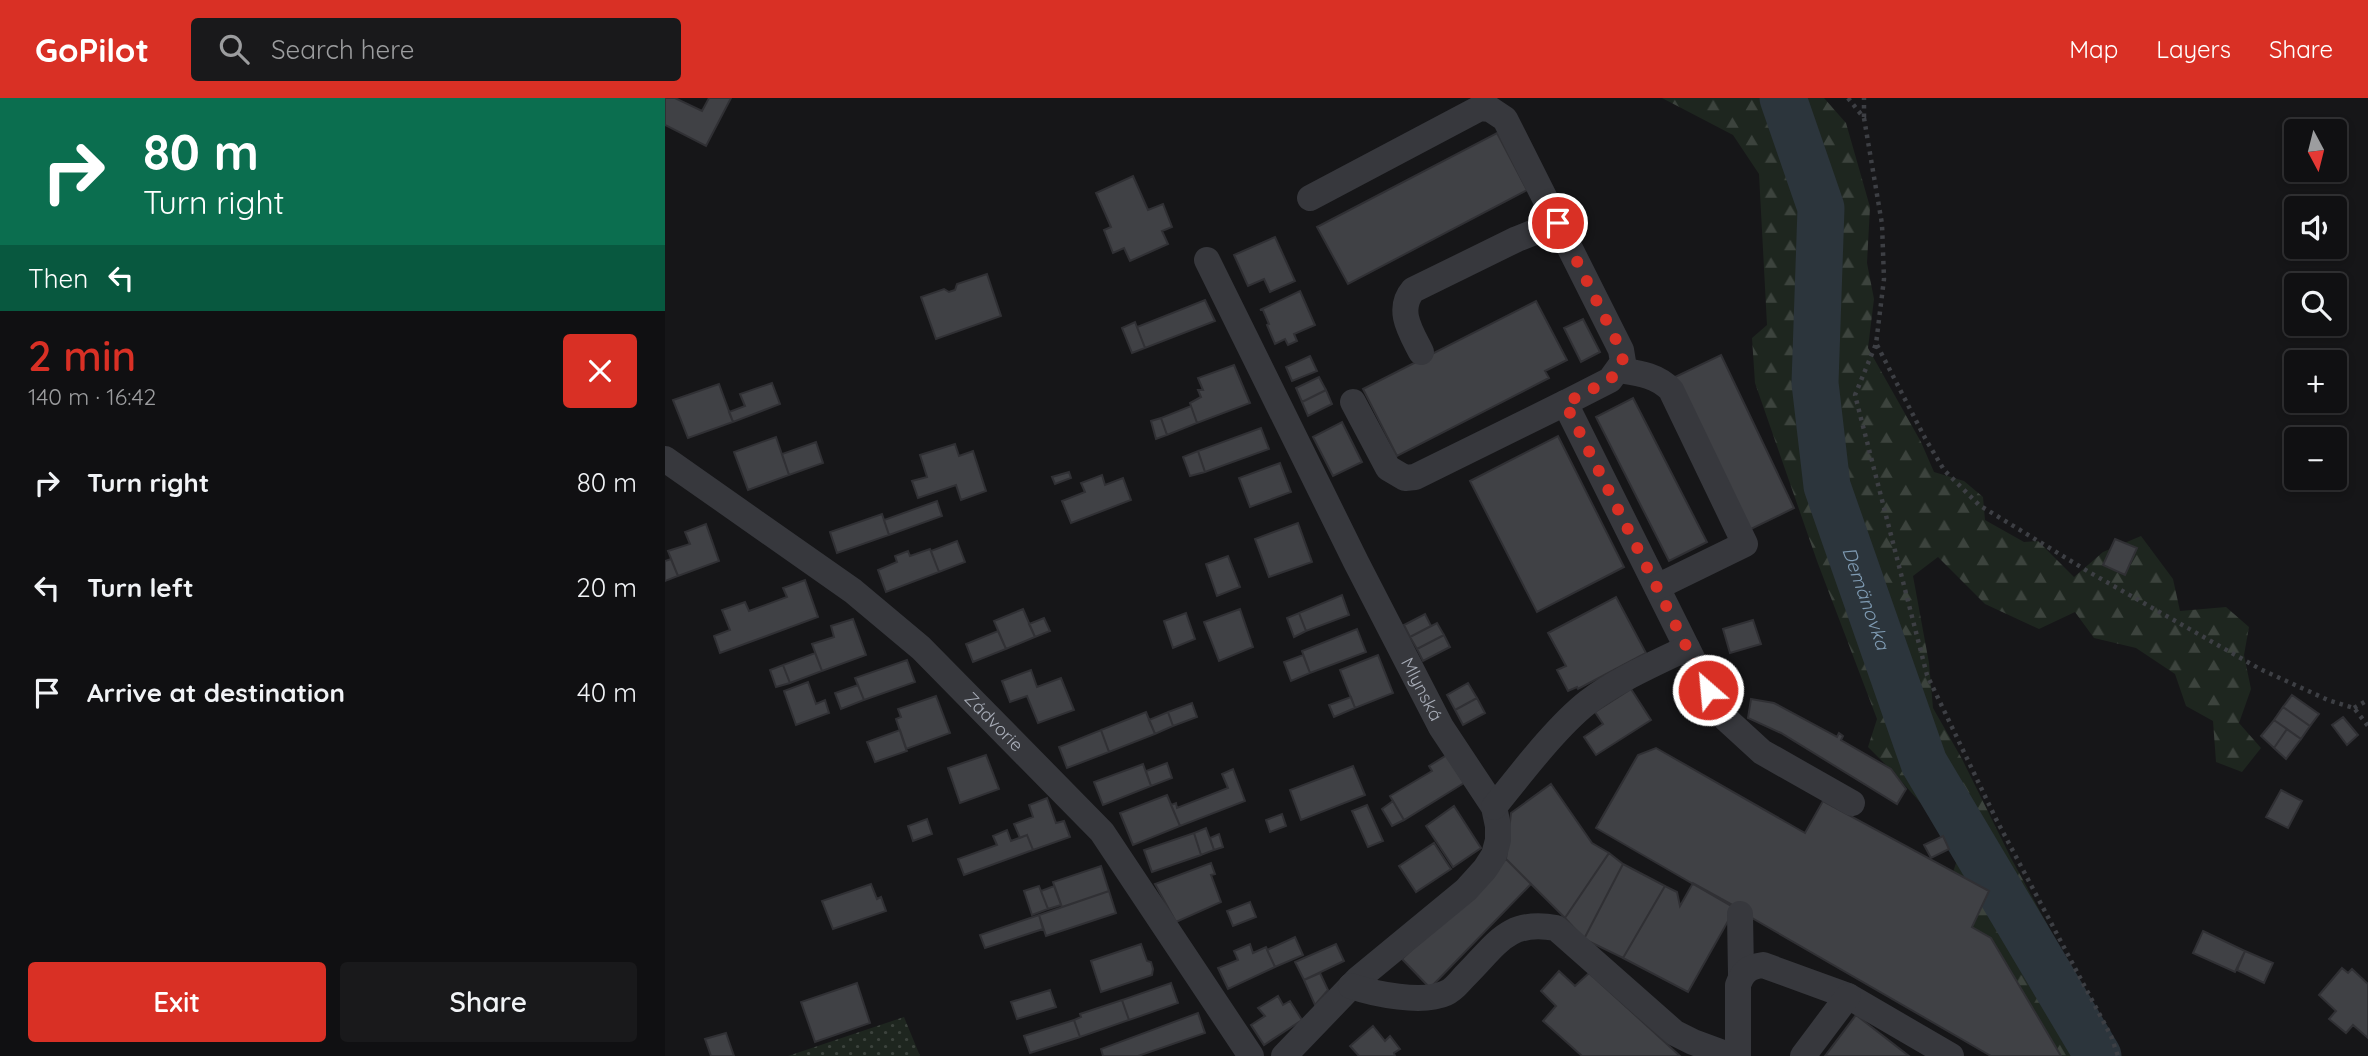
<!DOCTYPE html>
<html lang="en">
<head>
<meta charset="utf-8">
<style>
  :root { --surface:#101012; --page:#19191b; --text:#f1f3f6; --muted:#9c9d9f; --line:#303032; --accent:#d93025 }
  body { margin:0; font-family:Quicksand,sans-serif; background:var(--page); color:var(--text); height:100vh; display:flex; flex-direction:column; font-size:26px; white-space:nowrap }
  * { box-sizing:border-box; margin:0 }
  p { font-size:23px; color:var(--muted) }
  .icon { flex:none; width:38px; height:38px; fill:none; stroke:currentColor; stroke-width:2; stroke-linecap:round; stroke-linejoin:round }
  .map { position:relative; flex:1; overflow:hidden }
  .sheet { display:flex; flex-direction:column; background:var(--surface); width:665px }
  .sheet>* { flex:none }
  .hud { background:#0b6e4f; color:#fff; overflow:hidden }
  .needle { width:46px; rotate:173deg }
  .tools { position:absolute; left:1619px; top:21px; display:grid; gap:14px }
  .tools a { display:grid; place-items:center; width:63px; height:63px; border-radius:7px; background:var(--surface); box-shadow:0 4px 10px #0003,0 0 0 2px var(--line); font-size:35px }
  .pin { position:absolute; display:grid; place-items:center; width:60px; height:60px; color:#fff; margin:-30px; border:4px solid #fff; border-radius:50%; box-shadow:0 2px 7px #0007 }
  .me { position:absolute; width:77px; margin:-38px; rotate:333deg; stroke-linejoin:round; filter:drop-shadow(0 0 5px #0008) }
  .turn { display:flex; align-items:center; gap:24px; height:147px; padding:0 28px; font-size:32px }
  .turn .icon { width:91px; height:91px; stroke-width:2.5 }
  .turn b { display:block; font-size:49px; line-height:60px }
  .then { display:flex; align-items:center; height:66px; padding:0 28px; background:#0003; gap:14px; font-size:26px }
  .round { display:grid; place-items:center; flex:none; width:74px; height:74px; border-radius:7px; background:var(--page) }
  .headline { display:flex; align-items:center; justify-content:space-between; height:119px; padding:0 28px }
  h1 { font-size:42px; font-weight:600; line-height:52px; color:var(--accent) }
  .action { display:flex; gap:14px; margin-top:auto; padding:14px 28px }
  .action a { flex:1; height:80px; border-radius:7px; background:var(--accent); color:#fff; font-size:28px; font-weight:600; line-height:80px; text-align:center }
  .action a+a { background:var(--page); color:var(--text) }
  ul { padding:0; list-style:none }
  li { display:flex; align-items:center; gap:21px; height:105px; padding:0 28px }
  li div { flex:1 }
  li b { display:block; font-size:26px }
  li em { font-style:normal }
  header { display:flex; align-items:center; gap:42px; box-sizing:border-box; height:98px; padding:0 35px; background:var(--accent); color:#fff }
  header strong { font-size:33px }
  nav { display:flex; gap:38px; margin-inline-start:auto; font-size:24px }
  .search { width:490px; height:63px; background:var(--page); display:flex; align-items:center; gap:18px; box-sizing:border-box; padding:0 24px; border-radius:7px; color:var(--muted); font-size:26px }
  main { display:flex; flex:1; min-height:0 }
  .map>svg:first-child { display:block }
  .forest { fill:url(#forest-firs) }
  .park { fill:url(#park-dots) }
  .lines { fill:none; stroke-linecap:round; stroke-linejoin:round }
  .river { stroke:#2c353c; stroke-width:47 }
  .building { fill:#404145; stroke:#303034; stroke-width:2 }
  .path { stroke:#3d3f44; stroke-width:4.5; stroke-dasharray:3.5 5; stroke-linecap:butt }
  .minor { stroke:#37383d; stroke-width:26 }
  .route { stroke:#d93025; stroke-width:12; stroke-dasharray:0 21.6 }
  .labels { text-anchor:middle; stroke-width:6; stroke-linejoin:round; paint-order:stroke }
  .street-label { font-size:18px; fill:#a8adb8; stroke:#111113 }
  .water-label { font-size:19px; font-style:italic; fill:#7f9bb3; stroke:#111113 }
</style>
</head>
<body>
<header>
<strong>GoPilot</strong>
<div class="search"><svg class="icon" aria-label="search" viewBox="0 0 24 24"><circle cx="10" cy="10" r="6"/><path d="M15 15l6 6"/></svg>Search here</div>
<nav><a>Map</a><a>Layers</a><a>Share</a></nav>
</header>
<main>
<section class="sheet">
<div class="hud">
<div class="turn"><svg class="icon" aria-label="right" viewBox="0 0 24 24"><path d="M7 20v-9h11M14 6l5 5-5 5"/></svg><div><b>80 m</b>Turn right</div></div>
<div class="then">Then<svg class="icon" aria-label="left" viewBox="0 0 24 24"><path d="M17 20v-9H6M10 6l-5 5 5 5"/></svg></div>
</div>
<div class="headline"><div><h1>2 min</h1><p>140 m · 16:42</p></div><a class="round" style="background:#d93025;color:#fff"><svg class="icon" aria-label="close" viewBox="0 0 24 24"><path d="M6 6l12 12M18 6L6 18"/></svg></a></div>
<ul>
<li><svg class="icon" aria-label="right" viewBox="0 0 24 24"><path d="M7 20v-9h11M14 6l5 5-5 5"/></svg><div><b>Turn right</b></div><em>80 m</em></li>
<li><svg class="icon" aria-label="left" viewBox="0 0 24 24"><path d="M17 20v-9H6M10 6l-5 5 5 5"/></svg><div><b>Turn left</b></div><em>20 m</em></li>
<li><svg class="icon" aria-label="arrive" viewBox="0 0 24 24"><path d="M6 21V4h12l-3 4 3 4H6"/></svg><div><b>Arrive at destination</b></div><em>40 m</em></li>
</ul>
<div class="action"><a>Exit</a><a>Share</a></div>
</section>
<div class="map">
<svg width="1703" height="958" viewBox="0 0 1703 958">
  <defs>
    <pattern id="forest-firs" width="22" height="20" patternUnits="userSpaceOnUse" patternTransform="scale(1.75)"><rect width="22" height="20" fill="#1e261f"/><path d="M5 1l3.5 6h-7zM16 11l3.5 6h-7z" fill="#3c433d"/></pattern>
    <pattern id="park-dots" width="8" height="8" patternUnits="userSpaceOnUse" patternTransform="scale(1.75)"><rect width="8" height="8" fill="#1e261f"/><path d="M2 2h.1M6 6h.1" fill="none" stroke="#3c433d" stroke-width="1.8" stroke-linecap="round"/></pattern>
  </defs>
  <rect width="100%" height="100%" fill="#161618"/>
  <path class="forest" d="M997 0H1159L1181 25 1205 109 1202 165 1209 201 1203 250 1256 344 1269 374 1299 383 1318 399 1320 422 1359 444 1373 443 1409 479 1438 454 1476 438 1508 481 1515 513 1561 509 1584 529 1579 557 1586 591 1574 625 1596 650 1577 674 1551 664 1548 623 1521 608 1510 576 1471 550 1429 540 1410 514 1374 531 1320 506 1273 459 1248 478 1264 565 1268 610 1297 661 1346 760 1444 940 1449 958H1396L1326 840 1307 829 1324 793 1288 774 1296 750C1265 716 1236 681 1203 649L1212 621 1152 463 1090 285 1087 240 1102 227 1094 76 1068 37Z"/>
  <path class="park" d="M239 919 255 958H123Z"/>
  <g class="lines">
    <path class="river" id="s1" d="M1118 0 1156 110 1150 285 1162 388 1259 665 1433 958"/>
  </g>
  <path class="building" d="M0 0H10L37 13 44 0H66L41 48 0 27Z
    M832 35 862 92 683 186 652 129Z
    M468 78 483 112 498 106 507 129 497 133 503 146 465 163 459 150 448 155 439 132 446 129 431 95Z
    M610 139 630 183 605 194 599 181 583 188 569 157Z
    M322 176 336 218 271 241 256 199 279 191 284 194 290 192 292 186Z
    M635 193 650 227 629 236 632 243 623 247 620 241 610 246 602 227 604 226 598 212H595Z
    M540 202 550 223 480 250 472 229Z
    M871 203 902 262 880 273 884 280 732 358 698 291Z
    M918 221 935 254 916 264 899 230Z
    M470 224 480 250 467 255 457 230Z
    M1056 257 1129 410 1084 432 1010 279Z
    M645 258 652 273 627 283 621 269Z
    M569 267 585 305 532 325 525 305 536 299 533 292H538L533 280Z
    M654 279 661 292 637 304 631 290Z
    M107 285 115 306 68 324 64 314 80 308 75 296Z
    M54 286 68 324 23 340 8 302Z
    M661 292 667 306 643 318 637 304Z
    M968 300 1042 444 1004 463 931 319Z
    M526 308 532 325 502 337 496 320Z
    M496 320 502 337 491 341 486 323Z
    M677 324 697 364 668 378 648 339Z
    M596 330 604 351 540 374 533 353Z
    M893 338 959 469 872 514 805 383Z
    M111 339 124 377 83 392 69 354Z
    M151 344 158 365 124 377 117 356Z
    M290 346 294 358 308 353 321 393 296 402 291 387 253 400 247 383 262 379 255 357Z
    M533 353 540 374 525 378 518 359Z
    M615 365 626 394 585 409 574 380Z
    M404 374 406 380 390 386 387 379Z
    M437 377 440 387 458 380 466 402 406 425 397 403 420 394 416 385Z
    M272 403 277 418 224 437 219 422Z
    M217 416 224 437 172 455 165 434Z
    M633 425 647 464 604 479 590 441Z
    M41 426 54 463 13 478 3 453 25 446 20 434Z
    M1450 441 1472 450 1460 477 1438 467Z
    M292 443 300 464 274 474 266 453Z
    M265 451 274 474 221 494 213 472 232 464 230 458 243 453 245 458Z
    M563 458 575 489 552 498 541 466Z
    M6 461 13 478 0 483V463Z
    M140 482 153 519 55 555 49 538 65 532 57 512 80 504 84 513 122 499 118 490Z
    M677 497 684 517 641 533 634 515Z
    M951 499 981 555 913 591 912 589 903 593 892 572 901 568 883 535Z
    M358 511 370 539 341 551 329 523Z
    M575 511 588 549 554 563 539 524Z
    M521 515 530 541 508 550 499 523Z
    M634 515 641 533 629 539 622 520Z
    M760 516 766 528 745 539 739 527Z
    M379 520 385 533 370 539 364 526Z
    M188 521 201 557 157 573 147 546 169 539 166 528Z
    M1088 522 1096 546 1065 555 1058 531Z
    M772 525 779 537 752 551 745 539Z
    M692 531 701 554 645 575 637 553Z
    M333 533 341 551 308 564 301 546Z
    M779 537 785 549 758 563 752 551Z
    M150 555 157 573 125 585 118 567Z
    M638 557 645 575 626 583 619 564Z
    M713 557 728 595 690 610 675 572Z
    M242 562 250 584 199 602 190 580Z
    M118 567 125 585 111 589 105 572Z
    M366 572 372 589 396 580 409 612 373 625 362 598 345 604 337 583Z
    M143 584 151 606 160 602 164 615 131 627 119 593Z
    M803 585 812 600 790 612 782 597Z
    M193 587 199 602 176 611 170 595Z
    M966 591 986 622 931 657 919 639 938 626 930 614Z
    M1627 597 1654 616 1645 628 1618 609Z
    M271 598 285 635 241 651 231 621 236 619 233 611Z
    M686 599 690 610 669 619 664 607Z
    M812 600 820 615 798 627 790 612Z
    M1086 601 1109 605 1172 639 1174 635 1178 638 1176 642 1226 671 1241 691 1232 706 1116 635 1083 620Z
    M527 605 532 619 508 628 503 614Z
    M1618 609 1645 628 1636 641 1609 622Z
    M481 614 490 636 444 654 436 632Z
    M503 614 508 628 490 636 484 622Z
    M1678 619 1693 637 1682 647 1667 627Z
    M1609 622 1622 631 1609 650 1596 638Z
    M1622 631 1636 641 1621 661 1609 650Z
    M235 632 242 653 210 664 202 644Z
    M436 632 444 654 402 670 394 649Z
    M991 650 1140 735 1158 703 1324 793 1307 829 1326 840 1396 958H1326L931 730 973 657Z
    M321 657 334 691 295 705 283 670Z
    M782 657 799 685 739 722 725 698 767 673 764 668Z
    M502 665 507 680 486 688 481 673Z
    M478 666 486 688 438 707 429 684Z
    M688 668 700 697 636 722 625 692Z
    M568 671 580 703 515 728 506 707 511 705 512 710 563 690 557 676Z
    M886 686 927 745 944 755 900 820 841 761 846 715Z
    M1616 692 1637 703 1623 730 1601 719Z
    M502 697 515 728 468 747 455 715Z
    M382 700 391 725 399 723 405 739 368 752 362 737 355 740 349 726 368 719 364 707Z
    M728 703 739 722 727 728 717 711Z
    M702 707 718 743 703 749 687 713Z
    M789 708 816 750 788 769 761 728Z
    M617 716 621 728 605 734 601 722Z
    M262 721 267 736 248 743 243 728Z
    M541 730 549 752 536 757 529 735Z
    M342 732 346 743 362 737 368 752 299 777 293 761 332 747 328 738Z
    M529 735 536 757 487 774 479 752Z
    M554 736 558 749 549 752 545 740Z
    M1278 738 1284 751 1266 760 1259 747Z
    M769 745 786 771 751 794 734 768Z
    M944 755 958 766 919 841 900 820Z
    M841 761 866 786 765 890 737 861Z
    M546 765 550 776 546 777 556 804 511 824 490 786Z
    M958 766 1000 788 958 860 919 841Z
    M436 768 444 793 397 809 388 784Z
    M1028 785 1071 809 1023 894 958 860 1000 788 1012 794 1015 808Z
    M206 786 212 801 216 799 221 813 168 831 157 803Z
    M374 788 383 811 367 817 359 793Z
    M389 788 396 807 383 811 376 793Z
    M444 793 451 815 381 838 374 817Z
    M585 804 591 819 568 828 562 813Z
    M374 817 378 831 320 850 315 837Z
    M1538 833 1580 853 1570 874 1528 855Z
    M630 839 638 857 610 869 602 852Z
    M476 846 482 863 486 864 488 871 487 877 436 894 426 863Z
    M585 846 588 855 601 849 610 869 563 891 553 870 573 862 569 853Z
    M671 846 679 863 639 882 630 864Z
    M1580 853 1608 865 1599 885 1572 872Z
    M1677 870 1683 875 1687 871 1703 886V940L1688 927 1681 935 1664 921 1671 913 1654 897Z
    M894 873 910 888 924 875 1015 958H917L878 923 891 908 876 893Z
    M655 875 663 892 650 907 639 882Z
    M192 885 205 925 150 944 136 904Z
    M506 885 513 905 464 922 457 902Z
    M385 892 391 909 352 921 346 904Z
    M613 898 618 907 625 903 637 922 599 947 586 927 600 918 593 910Z
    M457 902 464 922 415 939 409 922 416 919 415 916Z
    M533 915 540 935 473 958H438L436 951Z
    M1191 917 1244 958H1160Z
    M409 922 415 939 365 955 359 938Z
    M708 928 720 943 725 938 735 951 729 955 730 958H694L685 948Z
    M61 935 69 958H46L40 941Z"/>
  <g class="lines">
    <path class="path" d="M1183 0 1199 20 1217 126 1219 181 1211 246 1190 297 1262 577 1331 721 1446 938 1453 958
      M1199 19V0
      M1212 247 1260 340 1279 372 1314 407 1424 474 1595 571 1663 602 1689 610 1703 628
      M1689 610 1703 602"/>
    <g class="minor">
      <path d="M645 100 815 10 825 11 840 21 956 252 958 264 945 282 900 305 1043 592 1061 621 1097 654 1187 705"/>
      <path id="s2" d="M542 162 691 464 776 629 829 709 833 728V742L829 757 820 771 801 792 693 881 619 958"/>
      <path d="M756 254C746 234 731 212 748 192L852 141 893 125"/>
      <path d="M954 272C973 275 992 277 1006 292L1080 446 992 489"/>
      <path d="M688 304 723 370 740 380 750 379 900 305"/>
      <path id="s3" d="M0 361 188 493 256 550 437 734 586 958"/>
      <path d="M829 709C855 677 891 629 923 604 952 582 989 566 1022 550"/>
      <path d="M1075 816 1076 876"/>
      <path d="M686 888C709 896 758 906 781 895 789 892 795 883 801 877 832 846 843 821 891 830L1010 935 1028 944 1066 958"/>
      <path d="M1073 958V887C1078 873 1084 869 1098 867L1183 898 1286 958"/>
      <path d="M1138 958 1183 898"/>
    </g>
  </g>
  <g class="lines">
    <path class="route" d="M893 125 956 252 958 264 945 282 900 305 1043 592"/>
  </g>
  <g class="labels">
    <g class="street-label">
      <text dy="6" stroke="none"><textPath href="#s2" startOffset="480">Mlynská</textPath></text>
      <text dy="6" stroke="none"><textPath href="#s3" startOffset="422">Zádvorie</textPath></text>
    </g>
    <g class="water-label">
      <text dy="7" stroke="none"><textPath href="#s1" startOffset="514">Demänovka</textPath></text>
    </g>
  </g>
</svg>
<div class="tools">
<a><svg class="needle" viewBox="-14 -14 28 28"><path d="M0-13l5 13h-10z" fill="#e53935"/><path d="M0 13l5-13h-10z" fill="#9c9d9f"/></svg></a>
<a><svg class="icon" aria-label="sound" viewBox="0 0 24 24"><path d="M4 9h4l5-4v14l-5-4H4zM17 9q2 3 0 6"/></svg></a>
<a><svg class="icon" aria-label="search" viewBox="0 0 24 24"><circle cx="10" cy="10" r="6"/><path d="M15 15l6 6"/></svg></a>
<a>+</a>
<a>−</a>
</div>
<div class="pin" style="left:893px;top:125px;background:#d93025"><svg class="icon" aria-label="arrive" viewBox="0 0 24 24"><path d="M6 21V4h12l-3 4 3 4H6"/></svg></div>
<svg class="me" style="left:1043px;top:592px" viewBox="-20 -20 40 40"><circle r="17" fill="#d93025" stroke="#fff" stroke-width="3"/><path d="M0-11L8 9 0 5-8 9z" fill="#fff"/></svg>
</div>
</main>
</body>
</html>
